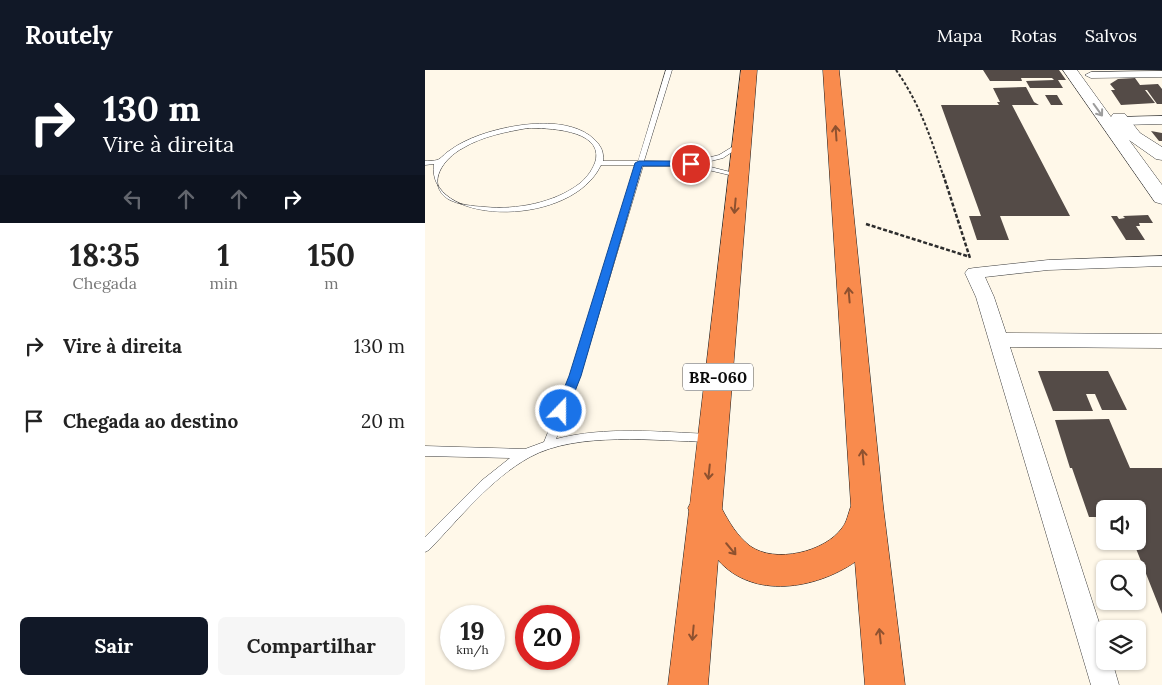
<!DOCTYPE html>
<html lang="pt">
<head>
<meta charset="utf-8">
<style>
  :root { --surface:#fff; --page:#f6f6f6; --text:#222; --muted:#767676; --accent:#111827 }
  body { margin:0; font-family:Lora,serif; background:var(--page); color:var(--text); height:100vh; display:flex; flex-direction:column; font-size:19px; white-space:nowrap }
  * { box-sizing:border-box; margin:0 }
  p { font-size:16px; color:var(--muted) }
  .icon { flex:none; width:28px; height:28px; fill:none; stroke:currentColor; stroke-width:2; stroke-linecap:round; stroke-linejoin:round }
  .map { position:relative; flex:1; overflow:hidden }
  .sheet { display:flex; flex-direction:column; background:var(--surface); width:425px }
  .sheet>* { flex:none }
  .guide { background:#111827; color:#fff; overflow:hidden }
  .controls { position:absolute; left:671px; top:430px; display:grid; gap:10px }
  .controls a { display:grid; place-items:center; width:50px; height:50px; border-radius:8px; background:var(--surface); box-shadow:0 1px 4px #0004; font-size:25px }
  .speed { position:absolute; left:15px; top:535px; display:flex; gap:10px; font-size:25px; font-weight:700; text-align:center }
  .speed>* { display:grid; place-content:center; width:65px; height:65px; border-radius:50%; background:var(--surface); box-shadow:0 1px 4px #0004; line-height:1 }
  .speed small { font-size:12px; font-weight:400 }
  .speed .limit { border:8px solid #d22; background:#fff; color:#111 }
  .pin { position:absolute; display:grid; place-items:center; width:42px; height:42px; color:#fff; margin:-21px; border:2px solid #fff; border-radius:50%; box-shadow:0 1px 5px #0007 }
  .me { position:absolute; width:55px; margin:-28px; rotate:22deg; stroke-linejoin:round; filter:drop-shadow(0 0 4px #0008) }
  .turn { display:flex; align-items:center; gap:18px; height:105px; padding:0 20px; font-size:22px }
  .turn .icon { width:65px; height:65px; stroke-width:2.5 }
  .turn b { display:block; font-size:35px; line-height:42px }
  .lanes { display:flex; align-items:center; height:48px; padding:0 20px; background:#0003; justify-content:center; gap:25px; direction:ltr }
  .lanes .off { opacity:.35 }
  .eta { display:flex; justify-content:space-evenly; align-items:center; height:85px; text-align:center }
  .eta b { font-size:30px; font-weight:800; line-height:35px }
  .primary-button { display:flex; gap:10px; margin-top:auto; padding:10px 20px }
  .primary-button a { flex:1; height:58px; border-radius:8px; background:var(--accent); color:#fff; font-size:20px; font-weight:800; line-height:58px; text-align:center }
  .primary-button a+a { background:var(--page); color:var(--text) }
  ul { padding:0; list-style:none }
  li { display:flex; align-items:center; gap:15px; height:75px; padding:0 20px }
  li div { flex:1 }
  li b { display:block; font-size:19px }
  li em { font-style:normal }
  header { display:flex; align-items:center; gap:30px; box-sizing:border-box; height:70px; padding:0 25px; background:var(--accent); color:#fff }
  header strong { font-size:24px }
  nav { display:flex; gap:28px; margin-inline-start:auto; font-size:18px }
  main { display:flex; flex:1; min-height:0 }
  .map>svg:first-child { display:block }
  .building { fill:#544b47 }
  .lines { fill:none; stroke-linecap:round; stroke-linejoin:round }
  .service-casing { stroke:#3e3e3e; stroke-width:1 }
  .minor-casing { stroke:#3e3e3e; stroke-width:1 }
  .tertiary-casing { stroke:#3e3e3e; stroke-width:1 }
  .motorway-casing { stroke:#1c1c1c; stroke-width:1 }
  .path-far1 { stroke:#2d2d2d; stroke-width:2; stroke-dasharray:3 2; stroke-linecap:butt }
  .path { stroke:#2d2d2d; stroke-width:2.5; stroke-dasharray:4 2; stroke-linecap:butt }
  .service { fill:#fff; fill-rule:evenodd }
  .minor { fill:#fff; fill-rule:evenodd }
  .tertiary { fill:#fff; fill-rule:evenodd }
  .motorway { fill:#f98b4d; fill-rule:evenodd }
  .oneway { stroke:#9d9d9d }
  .oneway2 { stroke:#8e512f }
  .route { fill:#1a73e8; stroke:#114b97 }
  .labels { text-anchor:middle; stroke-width:5; stroke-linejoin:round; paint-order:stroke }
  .shield { fill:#fff; stroke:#545454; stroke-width:1 }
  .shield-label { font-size:16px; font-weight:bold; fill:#0b0b0b }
</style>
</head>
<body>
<header>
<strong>Routely</strong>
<nav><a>Mapa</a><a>Rotas</a><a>Salvos</a></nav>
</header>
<main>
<section class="sheet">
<div class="guide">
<div class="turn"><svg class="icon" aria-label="right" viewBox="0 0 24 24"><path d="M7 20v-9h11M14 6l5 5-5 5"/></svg><div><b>130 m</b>Vire à direita</div></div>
<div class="lanes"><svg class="icon off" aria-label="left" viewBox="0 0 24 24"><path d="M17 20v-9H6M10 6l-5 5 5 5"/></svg><svg class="icon off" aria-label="ahead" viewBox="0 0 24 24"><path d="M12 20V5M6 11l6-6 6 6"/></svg><svg class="icon off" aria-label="ahead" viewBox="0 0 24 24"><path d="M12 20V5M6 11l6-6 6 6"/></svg><svg class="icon" aria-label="right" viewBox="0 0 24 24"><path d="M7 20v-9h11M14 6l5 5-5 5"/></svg></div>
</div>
<div class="eta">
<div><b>18:35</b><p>Chegada</p></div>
<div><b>1</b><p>min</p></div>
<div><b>150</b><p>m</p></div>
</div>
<ul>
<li><svg class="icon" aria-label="right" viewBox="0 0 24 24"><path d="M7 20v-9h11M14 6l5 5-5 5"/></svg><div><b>Vire à direita</b></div><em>130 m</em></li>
<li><svg class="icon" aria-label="arrive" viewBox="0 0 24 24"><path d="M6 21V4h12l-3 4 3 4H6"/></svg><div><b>Chegada ao destino</b></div><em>20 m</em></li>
</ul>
<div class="primary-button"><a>Sair</a><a>Compartilhar</a></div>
</section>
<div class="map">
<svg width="737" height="615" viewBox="0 0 737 615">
  <rect width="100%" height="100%" fill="#fff8e9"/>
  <path class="building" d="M558 0H634L641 10H633L638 18H605L601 11 629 10 627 8H596L597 11H565Z
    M710 8 715 15 733 14 737 19V34H732L722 20H720L730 33 696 35 686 20H690L685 14 693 9Z
    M601 17 609 32 614 35H587L645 146H575L584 170H552L544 146H556L516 35H574L572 32H575L568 18Z
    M620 25H632L638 35H626Z
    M726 61 737 63V71H734Z
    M723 145 728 153H714L715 156H711L720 170H701L686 146H692L694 149 700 148 698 146Z
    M613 301H683L702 340H677L670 324H661L668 341H628Z
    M684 349 705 398H737V544L708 471H712V439H680V447H664L647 398H645L630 350Z"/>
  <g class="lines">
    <defs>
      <path id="service" d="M241 0H247L219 91 266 92 294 85 317 71 320 73 319 74 298 88 274 94 317 105 313 107 266 96H218L155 307 131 369C181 356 234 362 285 364L289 365 290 368 289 371 285 372C231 371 153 361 105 387 65 409 35 448 4 480L0 482V467L56 411 85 388 0 386V376L100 379 119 372 145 307 211 95H176C146 159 0 156 9 94L0 95V91C3 91 9 91 12 90 16 89 20 83 24 81 33 74 44 69 55 65 86 54 144 44 170 70 176 76 179 82 178 91H213ZM103 58C121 58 176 59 171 89 169 98 162 108 154 114 129 133 91 140 60 137 47 136 34 135 23 129 0 113 19 88 38 78 58 66 81 62 103 58Z"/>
      <path id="minor" d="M737 1V7L666 8 660 5 666 2Z
        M737 46V54L696 55 690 51 696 47Z
        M737 186V196L623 200 560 207 569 227 581 263 737 264V278L585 277 680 571V591H687L694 615H666L551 227 540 203 543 199 549 198 623 190Z"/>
      <path id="tertiary" d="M638 0H652L686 47 688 44H700L715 63 737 77V90L731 89 704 70 737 115V134L730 132Z"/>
      <path id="motorway" d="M316 0H332L297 439C304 452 312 466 325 476 350 494 400 482 417 458 422 452 423 444 426 436L398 0H414L458 435 480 615H440L430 492C391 519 328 530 293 490L283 615H243L264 441 263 438 265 434Z"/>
    </defs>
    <use href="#service" class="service-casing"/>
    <use href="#minor" class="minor-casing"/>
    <use href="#tertiary" class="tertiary-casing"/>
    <use href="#motorway" class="motorway-casing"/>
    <path class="path-far1" d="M471 0C494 32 506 68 518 105"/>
    <path class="path" d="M518 104 545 188
      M441 154 542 186"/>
    <use href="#service" class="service"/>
    <use href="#minor" class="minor"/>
    <use href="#tertiary" class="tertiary"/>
    <use href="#motorway" class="motorway"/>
  </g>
  <defs><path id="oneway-shaft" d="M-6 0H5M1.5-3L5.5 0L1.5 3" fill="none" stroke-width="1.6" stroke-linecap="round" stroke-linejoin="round" transform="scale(1.25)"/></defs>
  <use class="oneway" href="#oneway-shaft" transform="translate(673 40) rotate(54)"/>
  <g class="oneway2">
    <use href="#oneway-shaft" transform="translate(411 63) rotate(-94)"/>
    <use href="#oneway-shaft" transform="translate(310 136) rotate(95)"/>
    <use href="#oneway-shaft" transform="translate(424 225) rotate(-95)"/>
    <use href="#oneway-shaft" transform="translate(438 387) rotate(-95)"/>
    <use href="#oneway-shaft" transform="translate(284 402) rotate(96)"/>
    <use href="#oneway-shaft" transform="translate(306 479) rotate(50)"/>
    <use href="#oneway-shaft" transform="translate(268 563) rotate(95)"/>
    <use href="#oneway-shaft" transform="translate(455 566) rotate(-96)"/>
  </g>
  <path class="route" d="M266 91 269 92V96H217L156 306 141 344H132L130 341 144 306 210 93 214 91Z"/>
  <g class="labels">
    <rect class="shield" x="258" y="293.5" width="70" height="27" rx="4"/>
    <g class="shield-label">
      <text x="293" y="313">BR-060</text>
    </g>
  </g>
</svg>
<div class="controls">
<a><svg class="icon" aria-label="sound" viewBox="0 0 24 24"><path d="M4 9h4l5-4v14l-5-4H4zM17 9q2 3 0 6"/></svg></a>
<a><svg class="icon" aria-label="search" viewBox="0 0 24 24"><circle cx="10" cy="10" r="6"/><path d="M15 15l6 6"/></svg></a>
<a><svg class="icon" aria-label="layers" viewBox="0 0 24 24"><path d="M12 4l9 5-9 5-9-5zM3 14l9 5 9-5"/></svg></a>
</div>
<div class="speed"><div>19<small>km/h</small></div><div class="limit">20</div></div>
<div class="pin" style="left:266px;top:94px;background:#d93025"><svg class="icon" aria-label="arrive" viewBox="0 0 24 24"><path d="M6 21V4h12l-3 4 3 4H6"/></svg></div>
<svg class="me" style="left:136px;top:341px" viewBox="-20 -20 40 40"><circle r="17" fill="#1a73e8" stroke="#fff" stroke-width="3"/><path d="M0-11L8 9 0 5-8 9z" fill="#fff"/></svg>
</div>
</main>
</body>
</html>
